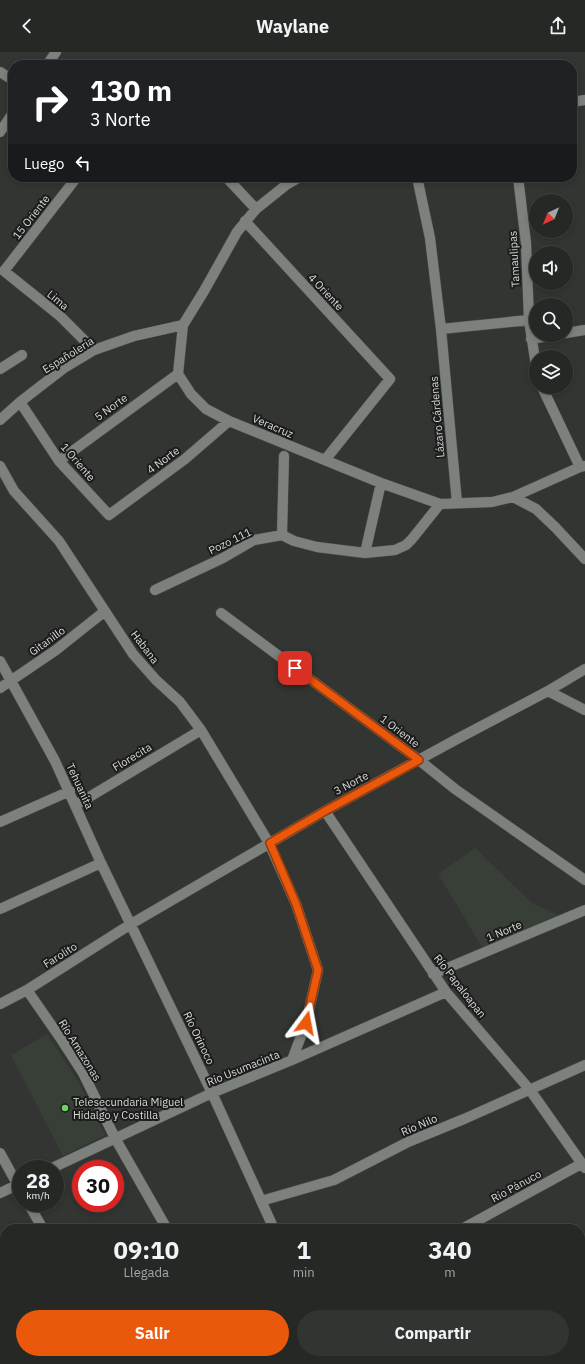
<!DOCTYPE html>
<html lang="es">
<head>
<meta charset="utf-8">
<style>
  :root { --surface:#262826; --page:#323432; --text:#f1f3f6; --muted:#a4a6a7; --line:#424443; --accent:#ea580c }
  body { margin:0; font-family:"IBM Plex Sans",sans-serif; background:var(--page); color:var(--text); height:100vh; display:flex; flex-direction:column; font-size:15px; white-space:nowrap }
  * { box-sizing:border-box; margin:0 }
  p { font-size:13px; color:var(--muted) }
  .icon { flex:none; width:22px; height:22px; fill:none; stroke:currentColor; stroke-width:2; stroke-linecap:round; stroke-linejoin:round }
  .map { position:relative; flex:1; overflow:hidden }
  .details { position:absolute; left:0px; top:1172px; width:585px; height:140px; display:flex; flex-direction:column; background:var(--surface); border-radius:16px 16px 0 0; box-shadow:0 2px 6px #0003,0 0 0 1px var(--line) }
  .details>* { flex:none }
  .hud { position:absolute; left:8px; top:8px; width:569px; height:122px; border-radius:16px; box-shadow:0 2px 6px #0003,0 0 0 1px var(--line); background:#202124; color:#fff; overflow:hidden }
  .needle { width:26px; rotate:223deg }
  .tools { position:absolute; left:529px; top:142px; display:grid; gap:8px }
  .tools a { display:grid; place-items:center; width:44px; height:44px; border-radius:50%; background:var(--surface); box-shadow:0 2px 6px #0003,0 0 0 1px var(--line); font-size:20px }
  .speed { position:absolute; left:12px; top:1108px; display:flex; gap:8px; font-size:20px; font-weight:700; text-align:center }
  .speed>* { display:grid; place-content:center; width:52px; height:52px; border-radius:50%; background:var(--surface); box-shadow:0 2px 6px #0003,0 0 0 1px var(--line); line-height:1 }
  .speed small { font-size:10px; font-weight:400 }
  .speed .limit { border:6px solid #d22; background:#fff; color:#111 }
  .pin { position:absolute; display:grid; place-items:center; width:34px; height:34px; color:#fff; margin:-17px; border-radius:8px; box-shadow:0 2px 6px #0006 }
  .me { position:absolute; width:44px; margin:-22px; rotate:13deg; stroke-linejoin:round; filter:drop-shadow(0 0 3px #0008) }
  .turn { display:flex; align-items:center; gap:14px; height:84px; padding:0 16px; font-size:18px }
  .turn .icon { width:52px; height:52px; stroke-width:2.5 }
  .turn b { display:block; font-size:28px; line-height:34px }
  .then { display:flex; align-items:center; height:38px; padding:0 16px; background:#0003; gap:8px; font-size:15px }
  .eta { display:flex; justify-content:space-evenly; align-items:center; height:68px; text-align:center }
  .eta b { font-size:24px; font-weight:800; line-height:28px }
  .cta { display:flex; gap:8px; margin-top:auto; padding:8px 16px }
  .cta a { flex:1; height:46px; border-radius:24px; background:var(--accent); color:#fff; font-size:16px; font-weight:800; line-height:46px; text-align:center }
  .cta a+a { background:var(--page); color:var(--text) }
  header { display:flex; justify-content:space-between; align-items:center; height:52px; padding:0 16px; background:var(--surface); font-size:18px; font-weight:800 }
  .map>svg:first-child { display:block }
  .built { fill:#373f36 }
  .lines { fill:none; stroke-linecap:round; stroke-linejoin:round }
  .minor-casing { stroke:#4f524e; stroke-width:11 }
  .major-casing { stroke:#4f524e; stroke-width:11 }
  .minor { stroke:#7d817d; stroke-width:10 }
  .major { stroke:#729b6d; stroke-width:10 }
  .route-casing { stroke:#983908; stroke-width:10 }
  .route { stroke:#ea580c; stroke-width:7 }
  .poi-dot { fill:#6cd362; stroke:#1b1c1b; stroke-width:1.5 }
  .labels { text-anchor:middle; stroke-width:4; stroke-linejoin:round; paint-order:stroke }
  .street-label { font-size:11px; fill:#d8dad7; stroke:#1b1c1b }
  .poi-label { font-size:11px; fill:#d8dad7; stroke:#1b1c1b; text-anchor:start }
</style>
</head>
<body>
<header><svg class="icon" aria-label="back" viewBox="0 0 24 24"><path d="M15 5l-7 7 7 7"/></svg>Waylane<svg class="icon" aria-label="share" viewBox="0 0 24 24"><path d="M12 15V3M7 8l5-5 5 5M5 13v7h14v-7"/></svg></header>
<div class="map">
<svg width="585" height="1312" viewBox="0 0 585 1312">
  <rect width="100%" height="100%" fill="#323532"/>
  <path class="built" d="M475 796 532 851 558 863 483 897 438 822Z
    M47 982 78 1029 105 1083 63 1104 11 1003Z"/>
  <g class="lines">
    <defs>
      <path id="minor" d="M47 13 56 0
        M0 20 13 28
        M572 50 585 48
        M0 80 13 61
        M77 125 4 219 60 264 94 298
        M226 125 256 157
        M300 125 286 133 256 157 237 180 204 239 183 273 178 322 191 342 206 357 229 369 381 431 440 452 492 450 513 445 536 457 555 475 585 507
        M417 125 430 186 441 277 457 451
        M518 125 526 191 529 268 536 314
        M245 169 390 327 325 408
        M441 277 529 268
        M566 281 585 278
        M531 287 555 283
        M0 317 22 303
        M542 335 580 415
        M20 350 59 409 109 463 185 407 229 369
        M0 368 20 350 64 316 94 298 134 284 183 273
        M59 409 178 322
        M0 414 14 439 59 489 133 602 156 628 180 650 201 678 269 791 296 852 318 918 306 971 292 1008
        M513 445 580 415 585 414
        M282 483 284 404
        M365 501 381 431
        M155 538 223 506 254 488 282 483 294 489 317 495 365 501 395 498 406 493 412 487 440 452
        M221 561 419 708 455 737 585 828
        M0 609 55 709 101 811 212 1041 274 1177
        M0 636 56 598 105 559
        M548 639 585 658
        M76 753 201 678
        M325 759 446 940 530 1038 585 1116
        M0 770 70 739
        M0 857 101 811
        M433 922 585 858
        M27 938 61 987 83 1021 115 1086 167 1177
        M0 952 27 938 131 872 325 759 457 687 548 639 585 617
        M0 1101 21 1139
        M50 1117 212 1041 292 1008 446 940
        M0 1141 21 1131
        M261 1149 334 1128 408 1090 464 1067 585 1013
        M28 1151 43 1177
        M462 1177 581 1112
        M0 1258 5 1256
        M0 1301 6 1312
        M117 1307 120 1312
        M242 1307 244 1312
        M510 1307 512 1312
        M215 1312 223 1307"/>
      <path id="major" d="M580 1273 585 1271
        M486 1312 497 1307"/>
    </defs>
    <use href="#minor" class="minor-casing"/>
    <use href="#major" class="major-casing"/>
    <use href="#minor" class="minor"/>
    <use href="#major" class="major"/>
  </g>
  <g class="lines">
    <defs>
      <path id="route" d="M295 616 419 708 325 759 270 791 296 852 318 918 306 971"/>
    </defs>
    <use href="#route" class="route-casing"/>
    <use href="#route" class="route"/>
  </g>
  <circle class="poi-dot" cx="65" cy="1056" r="4"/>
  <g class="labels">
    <g class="street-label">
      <text transform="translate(31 165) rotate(-52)" y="4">15 Oriente</text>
      <text transform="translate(514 207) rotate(-93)" y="4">Tamaulipas</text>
      <text transform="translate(326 240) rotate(47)" y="4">4 Oriente</text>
      <text transform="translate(58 248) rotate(40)" y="4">Lima</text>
      <text transform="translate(68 303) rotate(-32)" y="4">Españolería</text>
      <text transform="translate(111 355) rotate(-36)" y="4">5 Norte</text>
      <text transform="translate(437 365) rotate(-95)" y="4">Lázaro Cárdenas</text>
      <text transform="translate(273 374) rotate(23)" y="4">Veracruz</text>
      <text transform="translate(163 408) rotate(-37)" y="4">4 Norte</text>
      <text transform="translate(78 410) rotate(49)" y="4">1 Oriente</text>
      <text transform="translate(230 489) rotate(-26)" y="4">Pozo 111</text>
      <text transform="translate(47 589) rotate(-36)" y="4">Gitanillo</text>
      <text transform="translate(145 595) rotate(53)" y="4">Habana</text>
      <text transform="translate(400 679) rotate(37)" y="4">1 Oriente</text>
      <text transform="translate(132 705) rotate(-31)" y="4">Florecita</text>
      <text transform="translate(351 731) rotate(-28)" y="4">3 Norte</text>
      <text transform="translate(80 734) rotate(65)" y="4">Tehuanita</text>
      <text transform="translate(504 879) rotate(-23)" y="4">1 Norte</text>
      <text transform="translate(60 903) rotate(-32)" y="4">Farolito</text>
      <text transform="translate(460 934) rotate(52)" y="4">Río Papaloapan</text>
      <text transform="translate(199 986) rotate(64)" y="4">Río Orinoco</text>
      <text transform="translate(80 998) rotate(58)" y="4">Río Amazonas</text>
      <text transform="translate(243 1016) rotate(-22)" y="4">Río Usumacinta</text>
      <text transform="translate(419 1073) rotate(-23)" y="4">Río Nilo</text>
      <text transform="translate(516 1134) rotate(-29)" y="4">Río Pánuco</text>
    </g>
    <g class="poi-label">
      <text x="73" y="1054">Telesecundaria Miguel<tspan x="73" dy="13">Hidalgo y Costilla</tspan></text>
    </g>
  </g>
</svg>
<div class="tools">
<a><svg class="needle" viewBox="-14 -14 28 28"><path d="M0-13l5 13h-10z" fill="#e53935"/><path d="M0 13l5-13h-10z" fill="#a4a6a7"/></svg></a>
<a><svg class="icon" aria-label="sound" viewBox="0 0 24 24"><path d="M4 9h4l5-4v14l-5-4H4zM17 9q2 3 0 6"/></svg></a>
<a><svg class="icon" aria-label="search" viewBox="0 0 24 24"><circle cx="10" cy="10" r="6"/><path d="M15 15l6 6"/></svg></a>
<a><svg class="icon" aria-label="layers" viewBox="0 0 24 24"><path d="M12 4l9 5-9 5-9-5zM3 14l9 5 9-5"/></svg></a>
</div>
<div class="speed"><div>28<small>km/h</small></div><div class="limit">30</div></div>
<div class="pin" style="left:295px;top:616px;background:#d93025"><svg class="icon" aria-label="arrive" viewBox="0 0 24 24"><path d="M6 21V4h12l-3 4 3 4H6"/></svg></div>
<svg class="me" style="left:306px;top:971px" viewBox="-20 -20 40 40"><path d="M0-17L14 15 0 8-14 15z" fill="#ea580c" stroke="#fff" stroke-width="4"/></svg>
<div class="hud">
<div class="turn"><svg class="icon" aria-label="right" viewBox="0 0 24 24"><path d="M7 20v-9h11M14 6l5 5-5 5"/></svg><div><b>130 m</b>3 Norte</div></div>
<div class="then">Luego<svg class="icon" aria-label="left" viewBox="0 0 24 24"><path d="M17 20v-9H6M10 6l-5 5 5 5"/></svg></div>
</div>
<section class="details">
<div class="eta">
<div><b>09:10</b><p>Llegada</p></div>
<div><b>1</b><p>min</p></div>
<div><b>340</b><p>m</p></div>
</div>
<div class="cta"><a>Salir</a><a>Compartir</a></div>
</section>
</div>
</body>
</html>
